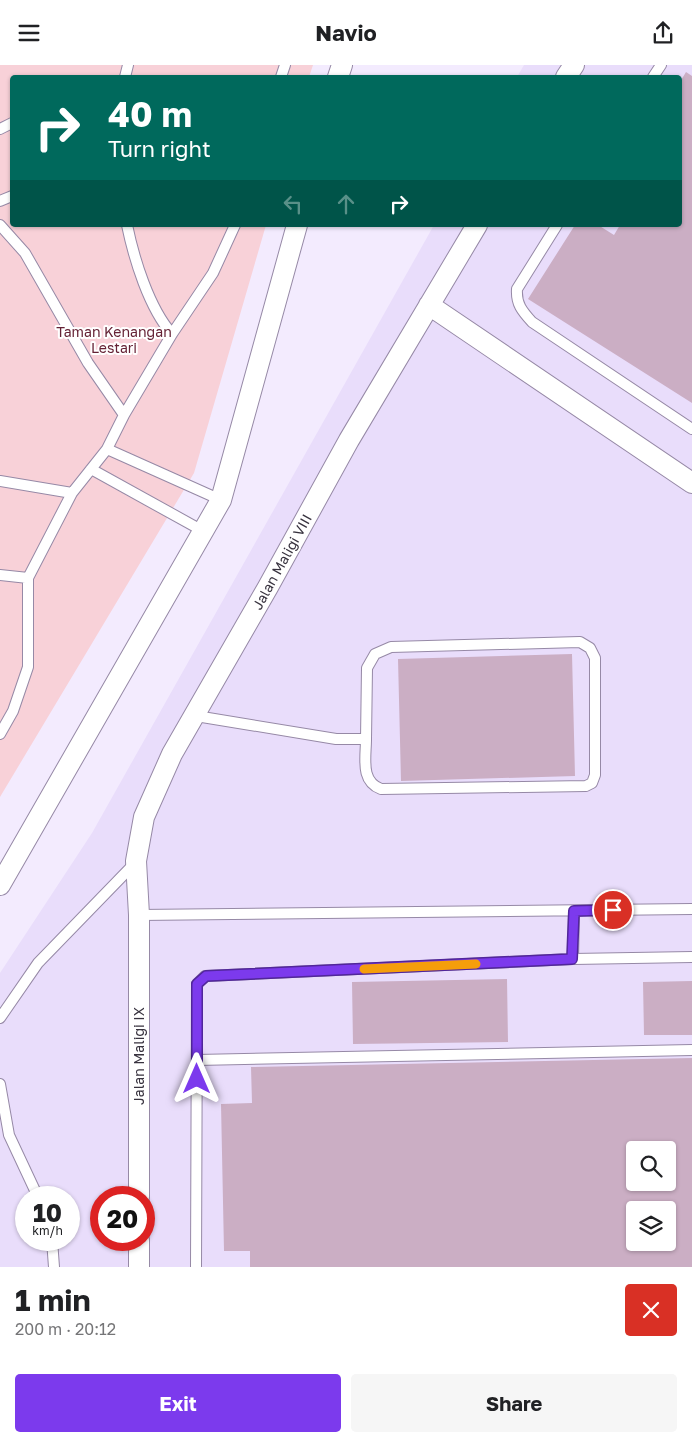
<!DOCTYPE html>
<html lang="en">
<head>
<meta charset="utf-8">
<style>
  :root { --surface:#fff; --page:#f6f6f6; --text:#202124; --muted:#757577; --accent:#7c3aed }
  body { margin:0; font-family:"Golos Text",sans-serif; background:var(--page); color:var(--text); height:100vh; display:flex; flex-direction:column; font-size:19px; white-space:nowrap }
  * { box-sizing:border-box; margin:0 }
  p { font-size:16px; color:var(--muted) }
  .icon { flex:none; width:28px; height:28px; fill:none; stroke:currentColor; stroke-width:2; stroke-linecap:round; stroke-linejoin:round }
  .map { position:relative; height:1202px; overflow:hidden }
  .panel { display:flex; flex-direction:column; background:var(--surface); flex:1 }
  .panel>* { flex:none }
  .top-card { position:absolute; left:10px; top:10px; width:672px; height:152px; border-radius:5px; box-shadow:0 1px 4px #0004; background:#00695c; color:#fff; overflow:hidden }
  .fabs { position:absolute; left:626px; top:1076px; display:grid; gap:10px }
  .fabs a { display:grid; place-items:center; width:50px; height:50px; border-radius:5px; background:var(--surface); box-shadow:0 1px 4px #0004; font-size:25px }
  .speed { position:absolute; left:15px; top:1121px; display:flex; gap:10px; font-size:25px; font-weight:700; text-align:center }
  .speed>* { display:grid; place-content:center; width:65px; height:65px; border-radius:50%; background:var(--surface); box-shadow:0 1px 4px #0004; line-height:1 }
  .speed small { font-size:12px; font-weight:400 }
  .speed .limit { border:8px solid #d22; background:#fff; color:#111 }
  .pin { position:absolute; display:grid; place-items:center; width:42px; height:42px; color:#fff; margin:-21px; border:2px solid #fff; border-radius:50%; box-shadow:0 1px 5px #0007 }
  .me { position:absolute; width:55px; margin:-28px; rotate:0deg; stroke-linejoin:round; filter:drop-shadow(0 0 4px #0008) }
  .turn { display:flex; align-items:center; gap:18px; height:105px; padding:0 15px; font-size:22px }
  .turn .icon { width:65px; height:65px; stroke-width:2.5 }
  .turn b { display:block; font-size:35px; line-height:42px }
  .lanes { display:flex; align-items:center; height:48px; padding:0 15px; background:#0003; justify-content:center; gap:25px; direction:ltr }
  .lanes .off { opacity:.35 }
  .round { display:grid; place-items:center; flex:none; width:52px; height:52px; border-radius:5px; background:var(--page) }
  .headline { display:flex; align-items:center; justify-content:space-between; height:85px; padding:0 15px }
  h1 { font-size:30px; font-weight:700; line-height:38px }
  .action { display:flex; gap:10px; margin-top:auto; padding:10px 15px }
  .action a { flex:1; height:58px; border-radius:5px; background:var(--accent); color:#fff; font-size:20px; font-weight:700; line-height:58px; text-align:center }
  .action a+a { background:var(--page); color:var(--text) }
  header { display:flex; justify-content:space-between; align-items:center; height:65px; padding:0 15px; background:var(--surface); font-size:22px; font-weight:700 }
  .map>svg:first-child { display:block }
  .built { fill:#e9ddfb; fill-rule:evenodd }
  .green { fill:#f8d1d8 }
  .building { fill:#cbaec4; fill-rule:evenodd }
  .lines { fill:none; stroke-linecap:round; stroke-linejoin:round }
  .service-casing { stroke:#9689a6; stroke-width:12 }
  .minor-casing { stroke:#9689a6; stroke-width:22 }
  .service { stroke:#fff; stroke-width:10 }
  .minor { stroke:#fff; stroke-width:20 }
  .route-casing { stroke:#51269a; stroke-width:12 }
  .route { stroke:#7c3aed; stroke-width:9 }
  .slow { stroke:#f59e0b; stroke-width:9 }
  .labels { text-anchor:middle; stroke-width:4; stroke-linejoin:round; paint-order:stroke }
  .park-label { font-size:14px; fill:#652235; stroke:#fff }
  .street-label { font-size:14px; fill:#38333f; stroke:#fff }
</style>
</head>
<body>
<header><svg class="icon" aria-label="menu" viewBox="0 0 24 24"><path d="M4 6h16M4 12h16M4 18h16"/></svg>Navio<svg class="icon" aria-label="share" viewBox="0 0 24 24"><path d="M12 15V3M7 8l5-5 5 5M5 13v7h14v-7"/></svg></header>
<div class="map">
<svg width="692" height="1202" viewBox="0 0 692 1202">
  <rect width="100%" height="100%" fill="#f3ebfe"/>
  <path class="built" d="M524 0H692V1202H0V908L92 768 434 160H680V12H517ZM635 1085H668V1118H635ZM26 1132H69V1175H26ZM101 1132H144V1175H101ZM635 1145H668V1178H635Z"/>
  <path class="green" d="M0 0H313L309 12H12V160H266L194 408 0 732Z"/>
  <path class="building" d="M686 7 692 11V338L528 234 575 160H598L614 170 620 160H680V17Z
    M572 589 575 711 401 716 398 594Z
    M507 914 508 977 353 979 352 917Z
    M692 916V970H644L643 917Z
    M692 993V1202H250V1186H224L221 1039 252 1038 251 1002ZM635 1085H668V1118H635ZM635 1145H668V1178H635Z"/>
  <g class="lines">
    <defs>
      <path id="service" d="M125 12 128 0
        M281 12 285 0
        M653 12 661 0
        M0 64 12 58
        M0 136 12 131
        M0 160 25 188 88 298 124 350
        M127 160C134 194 149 243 172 269
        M557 160 517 224C516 239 522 246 532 257L692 364
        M107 384 221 435
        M91 404 203 466
        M0 416 72 428
        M0 510 28 513
        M196 651 336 674H366C366 693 360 716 381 724L586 721 592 718 595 710V593L590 583 580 577 391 582 375 589 367 603 366 674
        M0 669 13 646 28 602V513L72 428 107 384 124 350 172 269 213 208 235 160
        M139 850 692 844
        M573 894 574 846
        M0 953 38 898 136 797
        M197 995 692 985
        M0 1019 9 1070 38 1132
        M52 1175 54 1202
        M196 1202 197 919 205 911 573 894 692 892"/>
      <path id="minor" d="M338 12 342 0
        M566 12 574 0
        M429 240 692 418
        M0 820 221 435 297 160
        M139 1132V850L136 796 144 752 172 689 268 522 349 375 477 160
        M139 1175V1202"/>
    </defs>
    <use href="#service" class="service-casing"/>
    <use href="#minor" class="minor-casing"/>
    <use href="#service" class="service"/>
    <use href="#minor" class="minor"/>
  </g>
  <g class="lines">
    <defs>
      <path id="route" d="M197 1014V919L206 911 572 894 574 846 613 845"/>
    </defs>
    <use href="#route" class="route-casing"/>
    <use href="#route" class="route"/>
    <path class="slow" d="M364 904 476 899"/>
  </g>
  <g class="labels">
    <g class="park-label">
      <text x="114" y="272">Taman Kenangan<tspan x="114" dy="16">Lestari</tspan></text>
    </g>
    <g class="street-label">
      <text transform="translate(282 497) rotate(-61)" y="5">Jalan Maligi VIII</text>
      <text transform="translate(139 991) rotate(-90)" y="5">Jalan Maligi IX</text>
    </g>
  </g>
</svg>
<div class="fabs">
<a><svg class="icon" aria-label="search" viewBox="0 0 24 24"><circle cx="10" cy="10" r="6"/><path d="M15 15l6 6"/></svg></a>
<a><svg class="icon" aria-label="layers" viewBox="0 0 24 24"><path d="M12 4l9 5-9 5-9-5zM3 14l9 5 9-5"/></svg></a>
</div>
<div class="speed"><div>10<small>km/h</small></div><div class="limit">20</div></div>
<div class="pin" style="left:613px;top:845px;background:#d93025"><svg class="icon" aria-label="arrive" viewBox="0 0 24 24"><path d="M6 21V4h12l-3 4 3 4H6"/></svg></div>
<svg class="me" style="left:197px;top:1014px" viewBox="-20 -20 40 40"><path d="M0-17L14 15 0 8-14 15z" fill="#7c3aed" stroke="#fff" stroke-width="4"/></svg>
<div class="top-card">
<div class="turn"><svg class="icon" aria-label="right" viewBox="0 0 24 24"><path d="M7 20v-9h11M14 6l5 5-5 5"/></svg><div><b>40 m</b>Turn right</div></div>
<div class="lanes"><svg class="icon off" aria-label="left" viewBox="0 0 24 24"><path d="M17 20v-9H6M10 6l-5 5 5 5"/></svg><svg class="icon off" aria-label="ahead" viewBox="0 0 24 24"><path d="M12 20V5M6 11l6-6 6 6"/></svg><svg class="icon" aria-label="right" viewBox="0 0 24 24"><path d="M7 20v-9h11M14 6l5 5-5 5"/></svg></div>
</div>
</div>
<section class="panel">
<div class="headline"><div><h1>1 min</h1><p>200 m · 20:12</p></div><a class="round" style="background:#d93025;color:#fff"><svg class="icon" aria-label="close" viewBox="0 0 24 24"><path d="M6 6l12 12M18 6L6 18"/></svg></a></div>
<div class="action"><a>Exit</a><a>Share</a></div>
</section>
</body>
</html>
